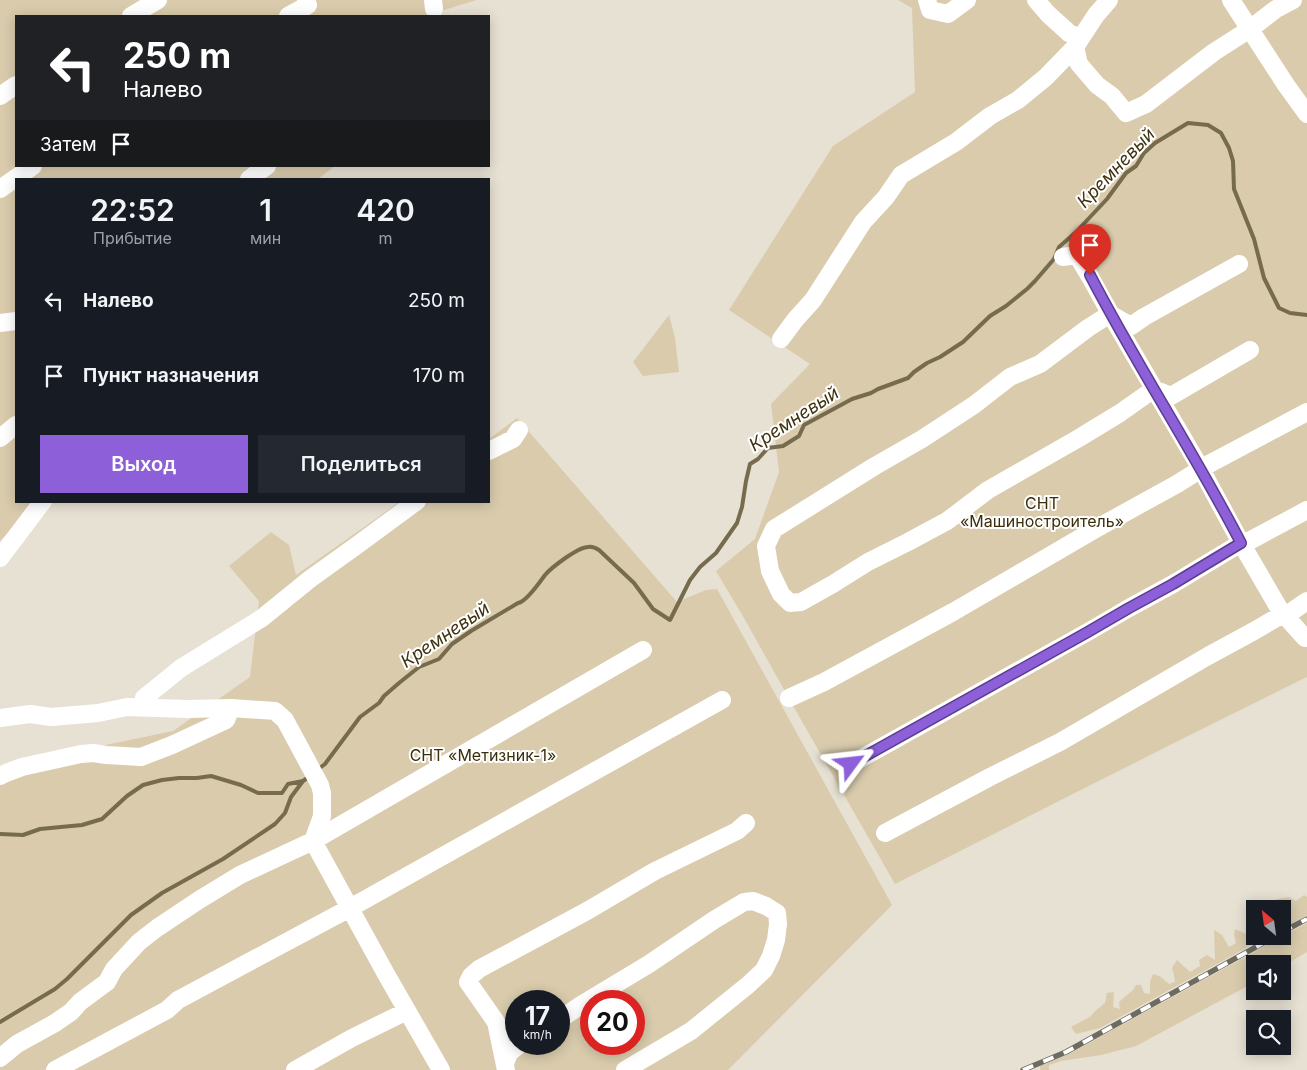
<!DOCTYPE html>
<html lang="ru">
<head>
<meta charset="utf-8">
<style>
  :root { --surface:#171b24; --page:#242831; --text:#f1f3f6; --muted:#9ea1a6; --accent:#8d60da }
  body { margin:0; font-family:Inter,sans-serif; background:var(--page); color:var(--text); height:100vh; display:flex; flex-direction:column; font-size:19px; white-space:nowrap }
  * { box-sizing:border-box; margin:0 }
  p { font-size:16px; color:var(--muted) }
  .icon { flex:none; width:28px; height:28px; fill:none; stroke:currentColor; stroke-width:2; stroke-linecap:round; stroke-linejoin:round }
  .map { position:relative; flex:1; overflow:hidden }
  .sheet { position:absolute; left:15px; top:178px; width:475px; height:325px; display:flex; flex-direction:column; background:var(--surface); border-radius:0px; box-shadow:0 2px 12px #0003 }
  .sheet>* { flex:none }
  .hud { position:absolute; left:15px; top:15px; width:475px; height:152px; border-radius:0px; box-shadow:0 2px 12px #0003; background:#202124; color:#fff; overflow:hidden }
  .needle { width:32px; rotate:331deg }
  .tools { position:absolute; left:1246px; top:900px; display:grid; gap:10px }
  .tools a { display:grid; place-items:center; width:45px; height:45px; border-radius:0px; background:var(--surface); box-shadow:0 2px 12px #0003; font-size:25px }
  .speed { position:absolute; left:505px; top:990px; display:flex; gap:10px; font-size:25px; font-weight:700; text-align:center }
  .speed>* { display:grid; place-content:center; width:65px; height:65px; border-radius:50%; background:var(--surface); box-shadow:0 2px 12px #0003; line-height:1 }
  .speed small { font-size:12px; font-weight:400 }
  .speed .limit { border:8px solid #d22; background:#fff; color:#111 }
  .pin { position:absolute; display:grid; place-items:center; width:42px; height:42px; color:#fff; margin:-51px -21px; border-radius:50% 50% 50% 0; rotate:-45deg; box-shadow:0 0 5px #0007 }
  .pin .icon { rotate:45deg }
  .me { position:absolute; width:55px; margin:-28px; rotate:60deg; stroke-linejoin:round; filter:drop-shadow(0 0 4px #0008) }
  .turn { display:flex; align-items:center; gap:18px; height:105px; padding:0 25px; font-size:22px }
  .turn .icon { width:65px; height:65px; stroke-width:2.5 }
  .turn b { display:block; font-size:35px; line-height:42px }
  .then { display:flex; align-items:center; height:48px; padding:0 25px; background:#0003; gap:10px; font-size:19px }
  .eta { display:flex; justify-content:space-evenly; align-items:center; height:85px; text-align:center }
  .eta b { font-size:30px; font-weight:600; line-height:35px }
  .primary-button { display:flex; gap:10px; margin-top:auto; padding:10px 25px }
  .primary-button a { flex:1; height:58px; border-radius:0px; background:var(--accent); color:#fff; font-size:20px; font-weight:600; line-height:58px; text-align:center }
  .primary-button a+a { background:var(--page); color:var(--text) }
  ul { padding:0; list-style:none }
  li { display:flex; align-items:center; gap:15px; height:75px; padding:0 25px }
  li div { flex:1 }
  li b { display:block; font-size:19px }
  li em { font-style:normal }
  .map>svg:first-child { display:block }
  .green { fill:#d9cbac; fill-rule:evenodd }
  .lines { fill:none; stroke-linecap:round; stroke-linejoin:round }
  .stream { stroke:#776b4d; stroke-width:4 }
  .minor { stroke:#fff; stroke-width:18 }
  .rail-casing { stroke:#6e6b62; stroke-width:5.5 }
  .rail { stroke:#fff; stroke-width:4; stroke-dasharray:11; stroke-linecap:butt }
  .route-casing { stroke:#5c3e8e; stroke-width:12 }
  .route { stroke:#8d60da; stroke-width:9 }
  .labels { text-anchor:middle; stroke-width:4; stroke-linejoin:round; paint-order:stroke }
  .park-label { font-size:16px; fill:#3b2e0b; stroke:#fff }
  .water-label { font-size:18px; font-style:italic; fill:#3f3210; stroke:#fff }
</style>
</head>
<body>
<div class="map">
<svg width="1307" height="1070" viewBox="0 0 1307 1070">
  <rect width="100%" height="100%" fill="#e7e1d3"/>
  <path class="green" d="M0 0H477L424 16H16V166H335L318 179H16V501H37L0 541Z
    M898 0H1307V677L1172 744 895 884 800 718 744 618 716 571 755 539 779 472 771 404 810 364 729 310 833 146 915 92 912 8Z
    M669 315 675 338 679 372 643 376 633 362Z
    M517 418 677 602 706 590 717 589 892 905 728 1070H0V767L173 731 250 677 259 601 229 566 271 532 289 545 296 575 401 501H489V439ZM516 1001H559V1044H516ZM591 1001H634V1044H591Z
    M1304 895 1307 897V915L1283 928 1282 909H1270L1269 906 1277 899 1289 897 1296 901Z
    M1252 917H1255V936H1268L1100 1028 1076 1034 1071 1027 1090 1017 1094 1012 1105 1003 1107 993 1114 992 1113 1007 1120 1009 1119 1002 1133 990 1136 985H1141L1144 993 1150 994V982L1153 974 1161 977 1169 984 1175 982 1174 975 1172 968 1177 960 1190 972 1200 966 1199 960 1207 955 1215 960 1214 930 1222 935 1229 947 1236 943 1234 934 1235 929 1249 935 1254 932Z
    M1307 923V952L1283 966 1282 964H1255V982L1136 1046 1101 1055 1061 1061 1049 1065V1070H1040V1066L1069 1054Z"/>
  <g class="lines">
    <path class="stream" d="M317 770 325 764 360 717 379 703 384 696 399 683 419 667 439 659 452 644 471 631 518 603C526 602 540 582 545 575 552 567 578 547 588 547 592 546 596 548 599 550L634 583 653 609 670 620 690 580 700 567 716 553 737 523 742 507 746 481 750 464 758 459 768 448 783 446 799 436 804 425 852 399 871 393 878 389 908 378 914 372 927 363 940 357 963 342 990 316 1006 306 1027 289 1035 281 1054 259 1059 247 1076 232 1107 199 1126 173 1136 166 1144 153 1155 143 1188 123 1208 125 1221 133 1229 148 1233 161 1234 189 1254 239 1264 278 1279 308 1290 313 1307 315
      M0 834 23 835 40 829 82 825 102 819 127 796 143 785 162 780 179 778H197L211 776 241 785 258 793H282L288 784 303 781 310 776
      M0 1022 55 989 67 979 131 915 162 893 223 859 275 824 285 813 291 797 303 781"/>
    <path class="minor" d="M433 0 434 9
      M927 0 930 10 948 14 967 0
      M1036 0 1048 14 1069 33 1081 38
      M1231 0 1286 85 1307 114
      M131 16 158 0
      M288 16 308 5 306 0
      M1075 47 1079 64 1097 85 1112 96 1126 113 1146 104 1214 52 1250 29 1276 9 1293 0
      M0 96 16 85
      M249 179 267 166
      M0 189 33 166
      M1063 257 1077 255 1089 275 1115 322 1201 469 1241 543 1280 610 1305 638
      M1239 264 1144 317 1131 326 1110 314 1088 328 1040 364 1010 377 974 405 922 439 875 466 774 529 766 546 770 571 781 594 790 603 801 602 833 584 868 562 908 542 947 521 988 490 1079 438 1120 413 1154 389 1171 396 1250 350
      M0 323 16 321
      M781 339 795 320 813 300 863 222 886 197 901 175 956 142 990 116 1018 100 1046 77 1075 47 1096 15 1109 0
      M0 438 16 425
      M489 451 513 439 519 430
      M0 558 43 501
      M789 698 824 682 953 612 1099 527 1177 484 1209 464 1307 412
      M146 707 144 698 181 668 262 618 310 579 356 546 417 501
      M0 718 30 714 51 717 98 713 127 707 188 709 231 708 275 711 285 720 320 785 322 793V816L313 841 386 974 441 1070
      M851 764 1086 633 1129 608 1173 584 1241 543 1251 540 1307 510
      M0 776 6 773 22 767 81 754 93 753 106 755 141 757 172 745 226 720 231 708
      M885 833 990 777 1060 742 1208 656 1254 631 1283 614 1291 612 1307 601
      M559 1020 581 1005 649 964 714 920 744 902 753 901 766 906 777 913 778 924 776 940 771 956 764 970 748 985 691 1031 625 1070
      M0 1058 17 1044 55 1023 71 1012 80 1002 107 982 114 969 139 942 157 928 199 900 240 875 313 841 643 650
      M505 1064 509 1053 520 1044
      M55 1070 167 1010 178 1000 350 908 722 700
      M295 1070 352 1038 407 1011
      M506 1070 496 1022 468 982 471 976 479 969 587 911 655 871 737 831 746 823"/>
    <defs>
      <path id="rail" d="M1282 932 1307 919
        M1023 1070 1066 1052 1276 936"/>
    </defs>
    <use href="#rail" class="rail-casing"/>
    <use href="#rail" class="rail"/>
  </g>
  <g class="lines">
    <defs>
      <path id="route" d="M851 764 1086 633 1129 608 1173 584 1241 543C1194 452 1137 366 1090 275"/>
    </defs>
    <use href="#route" class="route-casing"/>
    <use href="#route" class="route"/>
  </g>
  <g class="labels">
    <g class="park-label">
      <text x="1042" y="509">СНТ<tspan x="1042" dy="18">«Машиностроитель»</tspan></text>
      <text x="483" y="761">СНТ «Метизник-1»</text>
    </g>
    <g class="water-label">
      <text transform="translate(1116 168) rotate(-46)" y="6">Кремневый</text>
      <text transform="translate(794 419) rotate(-33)" y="6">Кремневый</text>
      <text transform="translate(445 635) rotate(-34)" y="6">Кремневый</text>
    </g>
  </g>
</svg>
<div class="tools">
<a><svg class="needle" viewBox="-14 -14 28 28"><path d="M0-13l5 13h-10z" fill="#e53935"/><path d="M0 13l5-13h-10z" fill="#9ea1a6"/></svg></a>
<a><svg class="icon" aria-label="sound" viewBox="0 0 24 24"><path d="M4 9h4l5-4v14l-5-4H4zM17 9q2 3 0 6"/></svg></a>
<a><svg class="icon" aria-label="search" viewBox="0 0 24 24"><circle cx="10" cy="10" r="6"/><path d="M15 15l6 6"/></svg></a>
</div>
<div class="speed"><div>17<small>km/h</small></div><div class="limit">20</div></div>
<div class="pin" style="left:1090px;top:275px;background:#d93025"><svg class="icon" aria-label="arrive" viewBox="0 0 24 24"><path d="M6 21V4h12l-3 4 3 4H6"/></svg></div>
<svg class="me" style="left:851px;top:764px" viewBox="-20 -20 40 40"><path d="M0-17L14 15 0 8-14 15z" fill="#8d60da" stroke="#fff" stroke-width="4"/></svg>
<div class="hud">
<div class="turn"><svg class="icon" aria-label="left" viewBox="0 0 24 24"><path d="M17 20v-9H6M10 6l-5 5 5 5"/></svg><div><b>250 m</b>Налево</div></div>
<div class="then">Затем<svg class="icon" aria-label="arrive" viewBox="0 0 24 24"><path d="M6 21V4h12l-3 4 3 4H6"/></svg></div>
</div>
<section class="sheet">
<div class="eta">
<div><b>22:52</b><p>Прибытие</p></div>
<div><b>1</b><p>мин</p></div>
<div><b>420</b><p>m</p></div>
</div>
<ul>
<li><svg class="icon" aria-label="left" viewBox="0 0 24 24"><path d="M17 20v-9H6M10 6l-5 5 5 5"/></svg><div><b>Налево</b></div><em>250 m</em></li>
<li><svg class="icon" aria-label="arrive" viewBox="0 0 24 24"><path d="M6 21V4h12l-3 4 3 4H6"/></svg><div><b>Пункт назначения</b></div><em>170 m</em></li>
</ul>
<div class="primary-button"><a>Выход</a><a>Поделиться</a></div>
</section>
</div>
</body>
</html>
